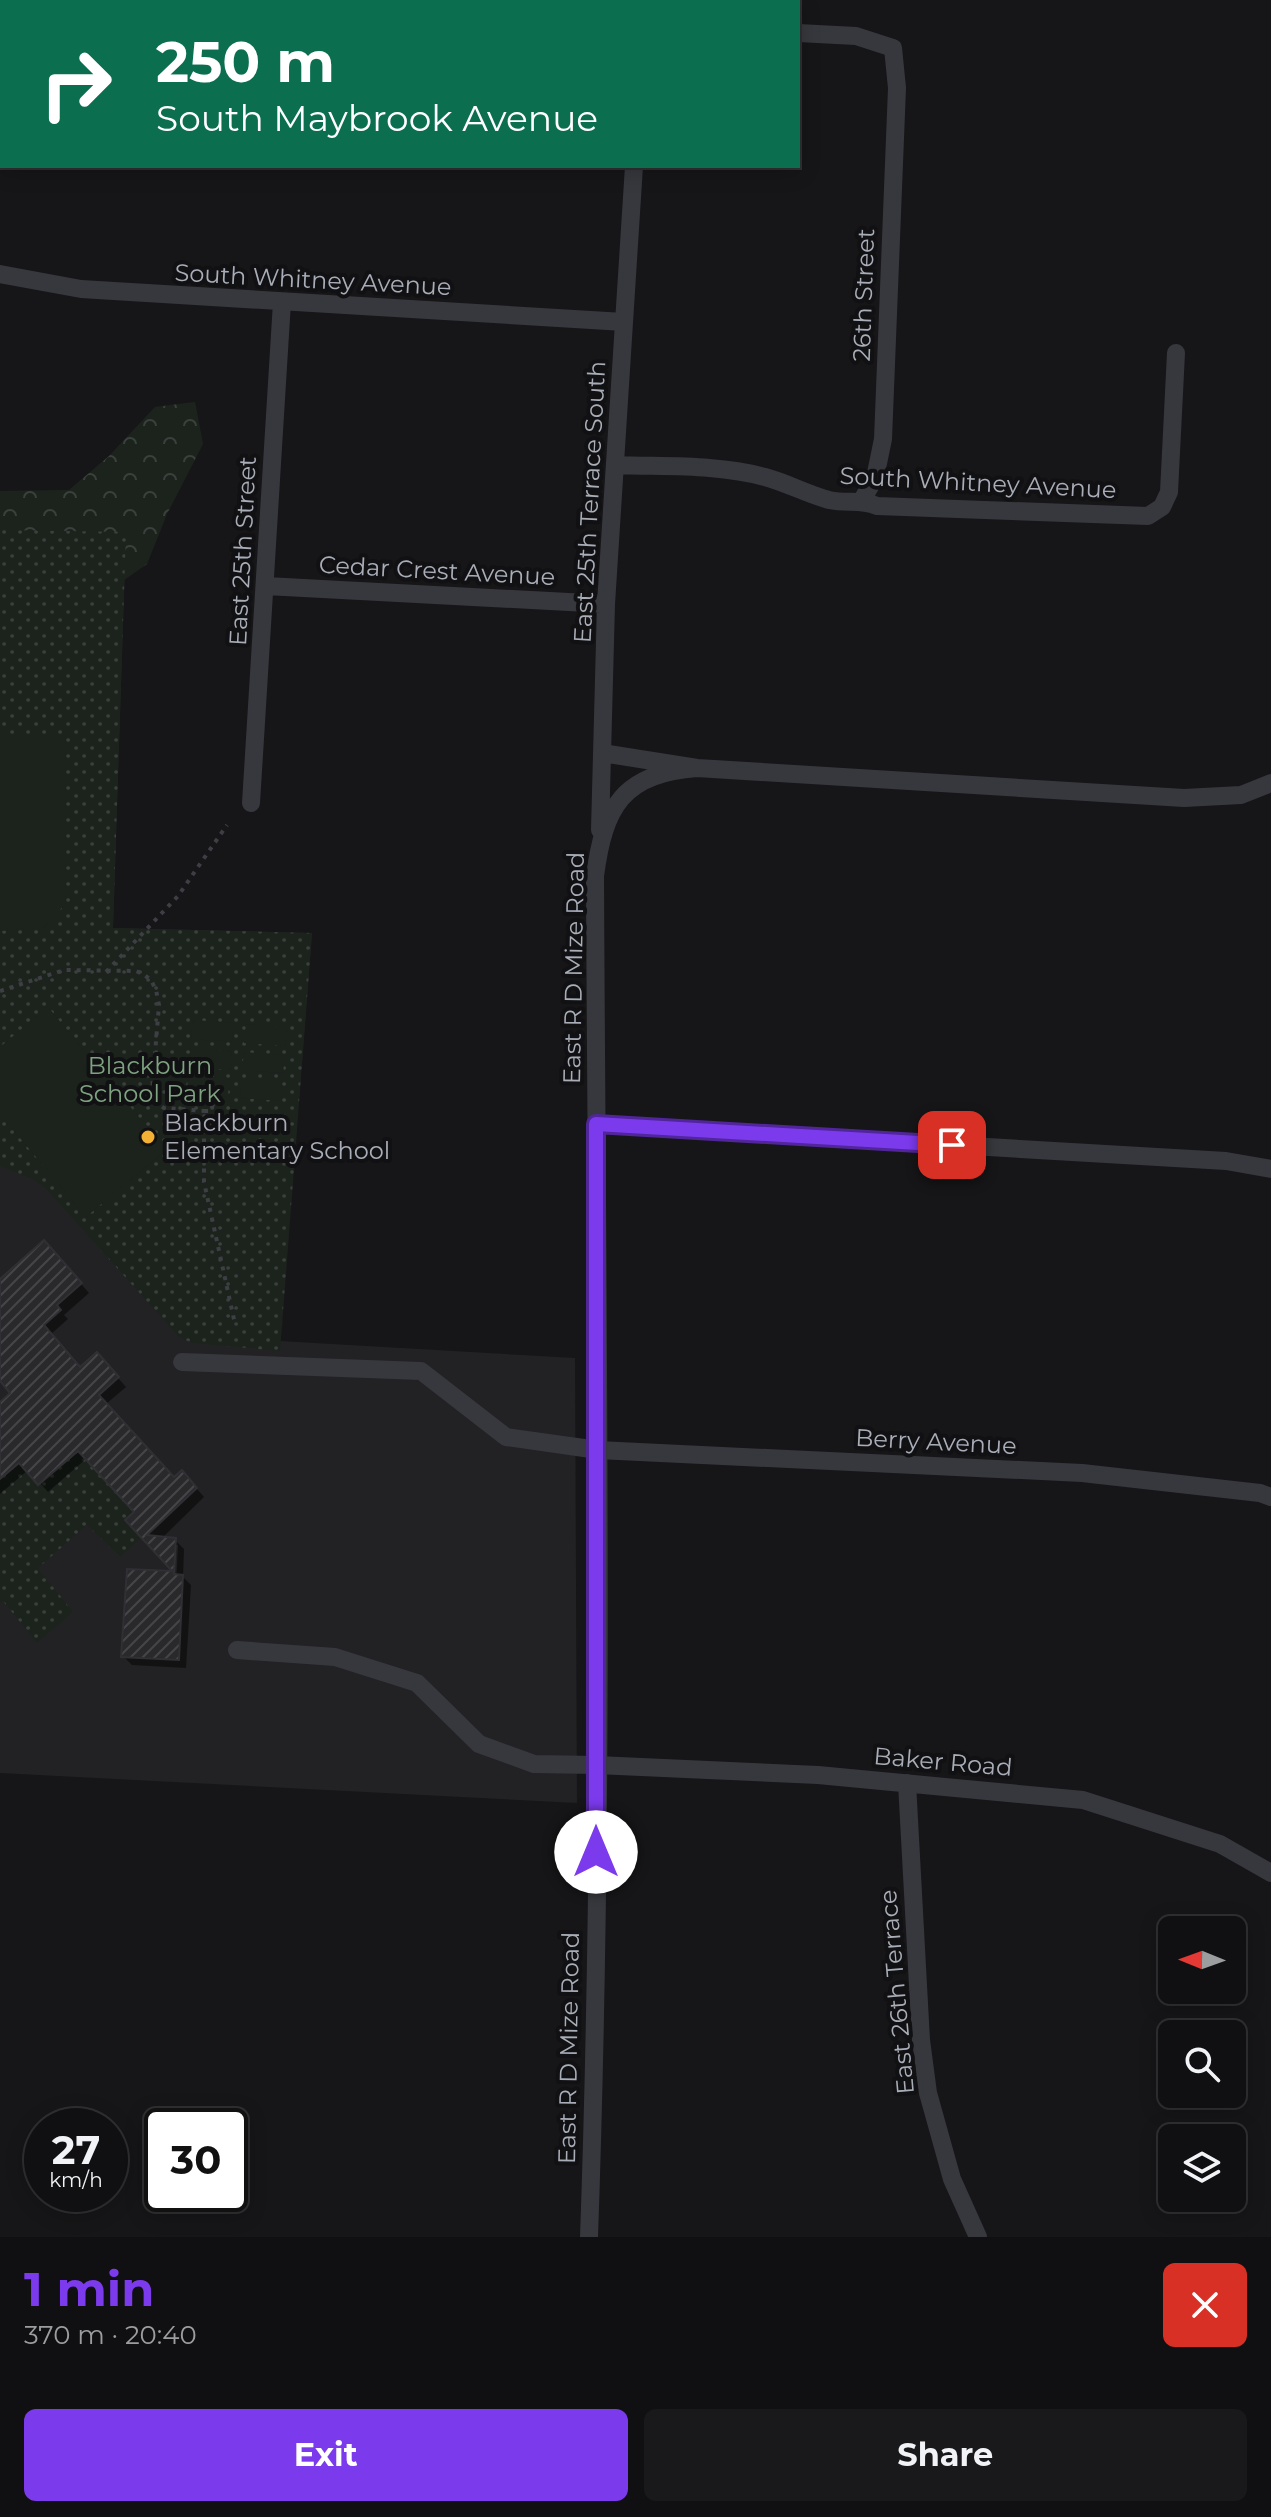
<!DOCTYPE html>
<html lang="en">
<head>
<meta charset="utf-8">
<style>
  :root { --surface:#101012; --page:#19191b; --text:#f1f3f6; --muted:#9c9d9f; --line:#303032; --accent:#7c3aed }
  body { margin:0; font-family:Montserrat,sans-serif; background:var(--page); color:var(--text); height:100vh; display:flex; flex-direction:column; font-size:30px; white-space:nowrap }
  * { box-sizing:border-box; margin:0 }
  p { font-size:26px; color:var(--muted) }
  .icon { flex:none; width:44px; height:44px; fill:none; stroke:currentColor; stroke-width:2; stroke-linecap:round; stroke-linejoin:round }
  .map { position:relative; height:2237px; overflow:hidden }
  .drawer { display:flex; flex-direction:column; background:var(--surface); flex:1 }
  .drawer>* { flex:none }
  .guide { position:absolute; left:0px; top:0px; width:800px; height:168px; box-shadow:0 4px 20px #0003,0 0 0 2px var(--line); background:#0b6e4f; color:#fff; overflow:hidden }
  .needle { width:52px; rotate:271deg }
  .buttons { position:absolute; left:1158px; top:1916px; display:grid; gap:16px }
  .buttons a { display:grid; place-items:center; width:88px; height:88px; border-radius:12px; background:var(--surface); box-shadow:0 4px 20px #0003,0 0 0 2px var(--line); font-size:40px }
  .speed { position:absolute; left:24px; top:2108px; display:flex; gap:16px; font-size:40px; font-weight:700; text-align:center }
  .speed>* { display:grid; place-content:center; width:104px; height:104px; border-radius:50%; background:var(--surface); box-shadow:0 4px 20px #0003,0 0 0 2px var(--line); line-height:1 }
  .speed small { font-size:20px; font-weight:400 }
  .speed .limit { border:4px solid #111; border-radius:12px; background:#fff; color:#111 }
  .pin { position:absolute; display:grid; place-items:center; width:68px; height:68px; color:#fff; margin:-34px; border-radius:16px; box-shadow:0 4px 12px #0006 }
  .me { position:absolute; width:88px; margin:-44px; rotate:0deg; stroke-linejoin:round; filter:drop-shadow(0 0 6px #0008) }
  .turn { display:flex; align-items:center; gap:28px; height:168px; padding:0 24px; font-size:36px }
  .turn .icon { width:104px; height:104px; stroke-width:2.5 }
  .turn b { display:block; font-size:56px; line-height:68px }
  .round { display:grid; place-items:center; flex:none; width:84px; height:84px; border-radius:12px; background:var(--page) }
  .overview { display:flex; align-items:center; justify-content:space-between; height:136px; padding:0 24px }
  h1 { font-size:48px; font-weight:700; line-height:60px; color:var(--accent) }
  .cta { display:flex; gap:16px; margin-top:auto; padding:16px 24px }
  .cta a { flex:1; height:92px; border-radius:12px; background:var(--accent); color:#fff; font-size:32px; font-weight:700; line-height:92px; text-align:center }
  .cta a+a { background:var(--page); color:var(--text) }
  .map>svg:first-child { display:block }
  .built { fill:#222225 }
  .forest { fill:url(#forest-crowns) }
  .park { fill:url(#park-dots) }
  .pitch { fill:#1c231d }
  .shadow { fill:#0007 }
  .building { fill:url(#building-hatch); stroke:#303034; stroke-width:2 }
  .lines { fill:none; stroke-linecap:round; stroke-linejoin:round }
  .path { stroke:#3d3f44; stroke-width:4; stroke-dasharray:4 6; stroke-linecap:butt }
  .street { stroke:#37383d; stroke-width:18 }
  .route-casing { stroke:#51269a; stroke-width:20 }
  .route { stroke:#7c3aed; stroke-width:14 }
  .poi-dot { fill:#f2b134; stroke:#111113; stroke-width:3 }
  .labels { text-anchor:middle; stroke-width:8; stroke-linejoin:round; paint-order:stroke }
  .street-label { font-size:24px; fill:#a8adb8; stroke:#111113 }
  .park-label { font-size:24px; fill:#7fa381; stroke:#111113 }
  .poi-label { font-size:24px; fill:#a8adb8; stroke:#111113; text-anchor:start }
</style>
</head>
<body>
<div class="map">
<svg width="1271" height="2237" viewBox="0 0 1271 2237">
  <defs>
    <pattern id="forest-crowns" width="20" height="18" patternUnits="userSpaceOnUse" patternTransform="scale(2)"><rect width="20" height="18" fill="#1c231d"/><path d="M2 6a3 3 0 1 1 6 0M12 15a3 3 0 1 1 6 0" fill="none" stroke="#3a403c"/></pattern>
    <pattern id="park-dots" width="8" height="8" patternUnits="userSpaceOnUse" patternTransform="scale(2)"><rect width="8" height="8" fill="#1c231d"/><path d="M2 2h.1M6 6h.1" fill="none" stroke="#3a403c" stroke-width="1.8" stroke-linecap="round"/></pattern>
    <pattern id="building-hatch" width="6" height="6" patternUnits="userSpaceOnUse" patternTransform="scale(2)"><rect width="6" height="6" fill="#29292c"/><path d="M-1 1l2-2M0 6l6-6M5 7l2-2" fill="none" stroke="#454548"/></pattern>
  </defs>
  <rect width="100%" height="100%" fill="#161618"/>
  <path class="built" d="M0 530 126 532 113 928 312 933 280 1341 575 1358 577 1803 0 1773Z"/>
  <path class="forest" d="M195 402 203 444 167 514 147 564 107 592 0 568V491L69 490 109 456 155 407Z"/>
  <path class="park" d="M0 530 126 532 113 928 312 933 280 1351 192 1343 179 1337 45 1188 31 1179 0 1166Z
    M43 1412 134 1512 125 1520 141 1538 120 1557 87 1525 38 1568 73 1612 37 1643 3 1601 0 1603V1479L19 1463 38 1485 64 1462Z"/>
  <path class="pitch" d="M0 734H66L65 904 45 927 0 931Z
    M48 1007 166 1150 86 1217 0 1114V1047Z
    M193 1020 233 1023 232 1042 191 1039Z
    M246 1024 287 1027 285 1046 244 1043Z
    M191 1048 231 1051 230 1070 189 1067Z
    M244 1052 285 1055 283 1073 242 1070Z
    M188 1075 229 1078 228 1097 187 1094Z
    M242 1079 282 1082 281 1101 240 1098Z"/>
  <path class="shadow" d="M52 1251 89 1293 64 1315 68 1319 50 1335 80 1369 105 1363 126 1387 106 1404 175 1480 190 1481 204 1497 161 1539 175 1540 184 1549 183 1577 191 1585 186 1668 132 1665 123 1656 176 1583 178 1545H174L173 1569 128 1520 137 1513 87 1458 48 1492 28 1470 0 1494V1405L13 1394 0 1378V1282Z"/>
  <path class="building" d="M44 1240 82 1283 57 1305 61 1310 44 1325 80 1367 97 1352 119 1377 99 1395 174 1477 182 1470 197 1488 147 1535 176 1538 174 1574 183 1575 179 1660 121 1657 127 1569 172 1571 125 1520 134 1512 78 1451 38 1485 19 1463 0 1479V1402L10 1393 0 1381V1279Z"/>
  <g class="lines">
    <path class="path" d="M106 972 178 896 227 825
      M0 991 64 970 136 971 143 974 151 980 156 990 159 1005 152 1090 153 1100 164 1108 204 1111V1182L235 1324
      M204 1111H211L213 1104"/>
    <path class="street" d="M9 0 18 2
      M385 0 386 2
      M645 2V0
      M798 33 856 36 893 48 897 88 883 439 875 478 862 500
      M0 274 81 289 624 322
      M617 465C665 467 718 464 765 477 787 483 807 494 829 500 847 504 861 499 877 506L1148 516 1162 507 1169 492 1176 353
      M266 586 606 604
      M602 753 697 768 1184 798 1241 795 1271 783
      M251 803 282 302
      M600 830 606 604 634 166
      M596 1124 1226 1161 1271 1169
      M182 1362 421 1371 506 1437 598 1450 1082 1473 1260 1493 1271 1497
      M237 1650 335 1657 417 1683 479 1744 534 1764 597 1765 818 1775 1083 1800 1220 1844 1271 1873
      M907 1783 921 2040 928 2093 952 2179 978 2237
      M589 2237C605 1784 597 1330 595 876 604 807 623 773 697 768"/>
  </g>
  <g class="lines">
    <defs>
      <path id="route" d="M596 1852V1124L952 1145"/>
    </defs>
    <use href="#route" class="route-casing"/>
    <use href="#route" class="route"/>
  </g>
  <circle class="poi-dot" cx="148" cy="1137" r="8"/>
  <g class="labels">
    <g class="street-label">
      <text transform="translate(313 280) rotate(3)" y="8">South Whitney Avenue</text>
      <text transform="translate(864 295) rotate(-88)" y="8">26th Street</text>
      <text transform="translate(978 483) rotate(3)" y="8">South Whitney Avenue</text>
      <text transform="translate(590 502) rotate(-87)" y="8">East 25th Terrace South</text>
      <text transform="translate(243 551) rotate(-87)" y="8">East 25th Street</text>
      <text transform="translate(437 571) rotate(3)" y="8">Cedar Crest Avenue</text>
      <text transform="translate(574 968) rotate(-89)" y="8">East R D Mize Road</text>
      <text transform="translate(936 1442) rotate(3)" y="8">Berry Avenue</text>
      <text transform="translate(943 1762) rotate(5)" y="8">Baker Road</text>
      <text transform="translate(897 1992) rotate(-95)" y="8">East 26th Terrace</text>
      <text transform="translate(569 2048) rotate(-89)" y="8">East R D Mize Road</text>
    </g>
    <g class="park-label">
      <text x="150" y="1074">Blackburn<tspan x="150" dy="28">School Park</tspan></text>
    </g>
    <g class="poi-label">
      <text x="164" y="1131">Blackburn<tspan x="164" dy="28">Elementary School</tspan></text>
    </g>
  </g>
</svg>
<div class="buttons">
<a><svg class="needle" viewBox="-14 -14 28 28"><path d="M0-13l5 13h-10z" fill="#e53935"/><path d="M0 13l5-13h-10z" fill="#9c9d9f"/></svg></a>
<a><svg class="icon" aria-label="search" viewBox="0 0 24 24"><circle cx="10" cy="10" r="6"/><path d="M15 15l6 6"/></svg></a>
<a><svg class="icon" aria-label="layers" viewBox="0 0 24 24"><path d="M12 4l9 5-9 5-9-5zM3 14l9 5 9-5"/></svg></a>
</div>
<div class="speed"><div>27<small>km/h</small></div><div class="limit">30</div></div>
<div class="pin" style="left:952px;top:1145px;background:#d93025"><svg class="icon" aria-label="arrive" viewBox="0 0 24 24"><path d="M6 21V4h12l-3 4 3 4H6"/></svg></div>
<svg class="me" style="left:596px;top:1852px" viewBox="-20 -20 40 40"><circle r="19" fill="#fff"/><path d="M0-13L10 11 0 6-10 11z" fill="#7c3aed"/></svg>
<div class="guide">
<div class="turn"><svg class="icon" aria-label="right" viewBox="0 0 24 24"><path d="M7 20v-9h11M14 6l5 5-5 5"/></svg><div><b>250 m</b>South Maybrook Avenue</div></div>
</div>
</div>
<section class="drawer">
<div class="overview"><div><h1>1 min</h1><p>370 m · 20:40</p></div><a class="round" style="background:#d93025;color:#fff"><svg class="icon" aria-label="close" viewBox="0 0 24 24"><path d="M6 6l12 12M18 6L6 18"/></svg></a></div>
<div class="cta"><a>Exit</a><a>Share</a></div>
</section>
</body>
</html>
